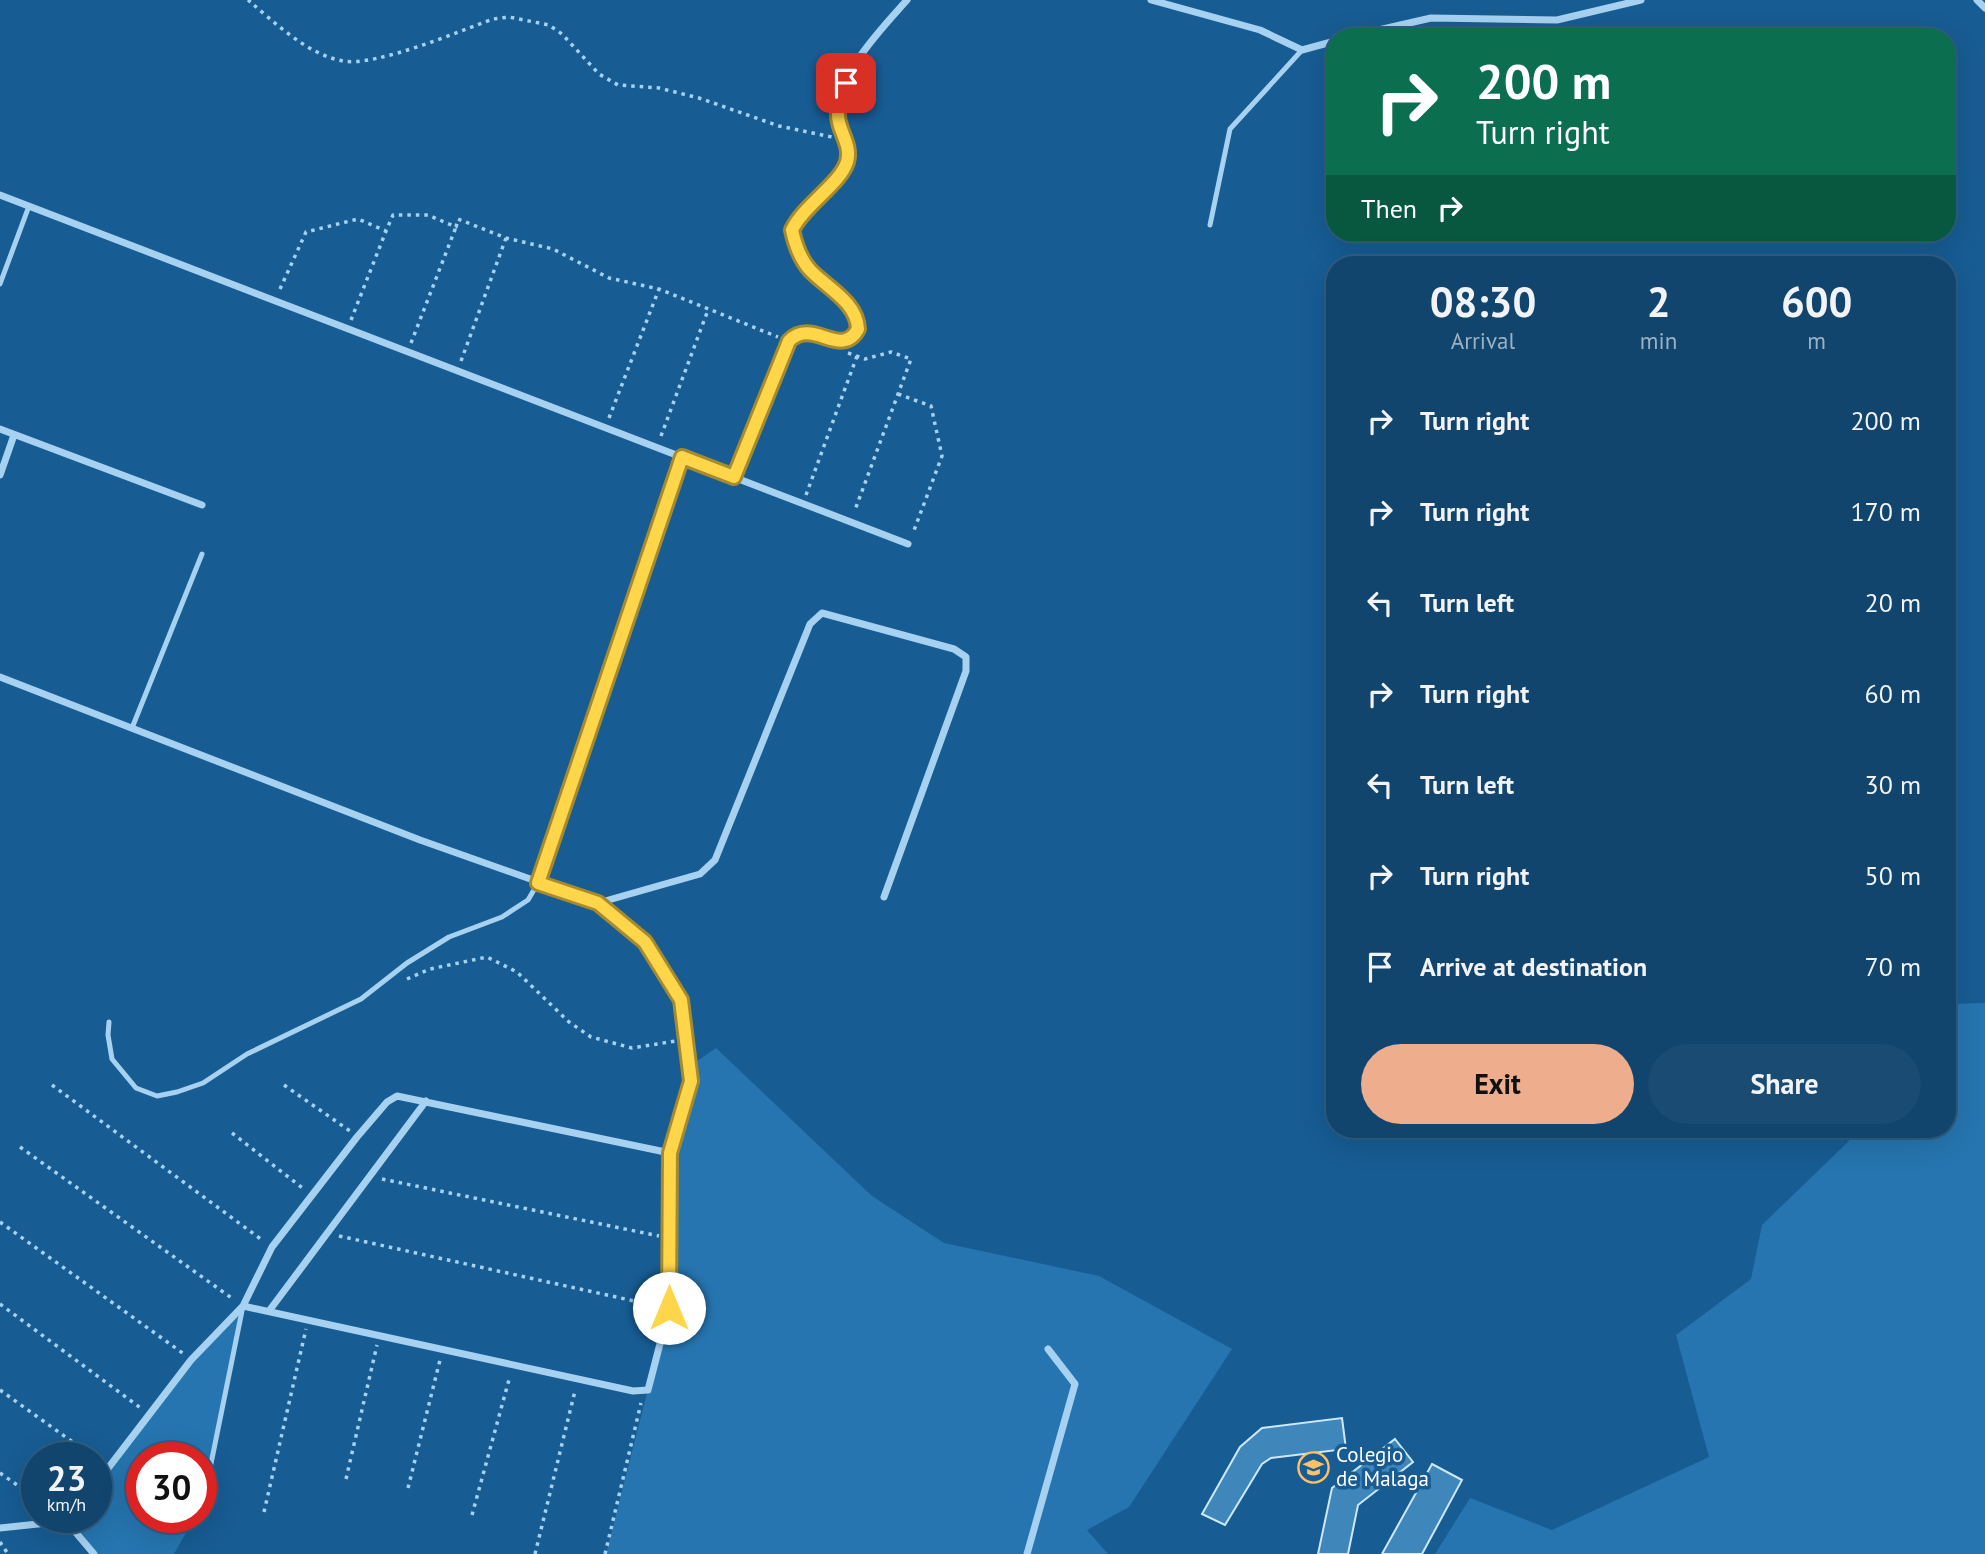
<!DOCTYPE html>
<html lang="en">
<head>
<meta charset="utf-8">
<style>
  :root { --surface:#11456e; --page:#1a4c73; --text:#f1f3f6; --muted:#9cb1c2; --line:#305d81; --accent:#eead8d }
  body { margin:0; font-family:"PT Sans",sans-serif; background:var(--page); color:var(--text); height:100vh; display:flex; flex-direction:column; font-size:26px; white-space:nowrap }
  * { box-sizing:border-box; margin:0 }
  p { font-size:23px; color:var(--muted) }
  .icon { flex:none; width:38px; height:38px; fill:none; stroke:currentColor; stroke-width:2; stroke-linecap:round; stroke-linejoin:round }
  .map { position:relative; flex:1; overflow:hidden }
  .sheet { position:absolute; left:1326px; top:256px; width:630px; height:882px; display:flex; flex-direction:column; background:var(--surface); border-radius:28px; box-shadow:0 7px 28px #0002,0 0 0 2px var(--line) }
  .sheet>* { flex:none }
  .top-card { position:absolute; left:1326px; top:28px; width:630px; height:214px; border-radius:28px; box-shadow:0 7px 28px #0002,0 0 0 2px var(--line); background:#0b6e4f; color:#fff; overflow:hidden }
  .speed { position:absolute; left:21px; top:1442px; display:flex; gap:14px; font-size:35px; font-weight:700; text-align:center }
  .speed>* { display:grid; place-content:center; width:91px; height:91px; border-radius:50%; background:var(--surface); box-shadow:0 7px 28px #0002,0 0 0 2px var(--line); line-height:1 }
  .speed small { font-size:18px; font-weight:400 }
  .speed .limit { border:10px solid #d22; background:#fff; color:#111 }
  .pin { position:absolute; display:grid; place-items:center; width:60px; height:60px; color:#fff; margin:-30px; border-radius:14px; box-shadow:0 4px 10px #0006 }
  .me { position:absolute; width:77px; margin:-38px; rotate:0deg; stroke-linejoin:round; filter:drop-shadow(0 0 5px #0008) }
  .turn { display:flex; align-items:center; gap:24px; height:147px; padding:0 35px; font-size:32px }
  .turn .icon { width:91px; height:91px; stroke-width:2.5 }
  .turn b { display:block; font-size:49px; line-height:60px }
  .then { display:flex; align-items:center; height:66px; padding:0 35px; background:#0003; gap:14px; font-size:26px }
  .eta { display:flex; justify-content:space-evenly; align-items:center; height:119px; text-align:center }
  .eta b { font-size:42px; font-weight:600; line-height:49px }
  .action { display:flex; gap:14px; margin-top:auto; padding:14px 35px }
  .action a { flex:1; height:80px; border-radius:42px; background:var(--accent); color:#111; font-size:28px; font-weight:600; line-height:80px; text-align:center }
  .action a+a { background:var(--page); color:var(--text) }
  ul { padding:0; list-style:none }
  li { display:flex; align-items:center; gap:21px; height:91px; padding:0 35px }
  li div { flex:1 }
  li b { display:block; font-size:26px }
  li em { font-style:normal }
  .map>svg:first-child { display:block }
  .green { fill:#2675b0 }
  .building { fill:#3f86bb; stroke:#cde8fc; stroke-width:2 }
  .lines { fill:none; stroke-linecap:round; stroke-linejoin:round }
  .path { stroke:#a6d1f1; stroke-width:3.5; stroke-dasharray:3.5 5; stroke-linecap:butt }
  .service { stroke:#a6d1f1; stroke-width:5 }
  .minor { stroke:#a6d1f1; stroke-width:7 }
  .route-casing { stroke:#a68a30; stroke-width:18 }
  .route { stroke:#ffd54a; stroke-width:12 }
  .labels { text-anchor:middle; stroke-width:7; stroke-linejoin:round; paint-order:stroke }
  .poi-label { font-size:21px; fill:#fff; stroke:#175c93; text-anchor:start }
</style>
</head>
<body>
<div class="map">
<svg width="1985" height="1554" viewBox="0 0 1985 1554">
  <rect width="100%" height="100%" fill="#175c93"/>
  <path class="green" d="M1985 1003V1554H1435L1470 1498 1552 1530 1709 1457 1676 1335 1751 1279 1762 1225 1849 1141 1847 1129H1948V1004Z
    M716 1048 872 1196 944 1243 1099 1276 1232 1349 1129 1507 1087 1530 1108 1554H606L665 1322 670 1153 690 1066Z
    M243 1306 201 1505V1458H142V1517H195L174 1554H94L66 1521 69 1517H96V1484L191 1360Z"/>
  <path class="building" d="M1342 1418 1346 1449 1271 1458 1262 1464 1225 1525 1202 1514 1240 1447 1262 1428Z
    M1395 1439 1413 1462 1358 1505 1348 1554H1318L1332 1488Z
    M1432 1464 1462 1480 1422 1554H1382Z"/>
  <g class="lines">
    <path class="path" d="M248 0C274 22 308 55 343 61 375 67 460 31 493 19L509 17 549 25 562 34 599 74 618 85 659 88 699 98 779 126 832 137
      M280 289 306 232 358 219 386 231 393 215H428L456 227 458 219 506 238 553 249 609 278 659 289 778 337
      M351 320 386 231
      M411 343 456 227
      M848 353 865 359 891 352 911 359 855 510
      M461 361 506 238
      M898 394 931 406 942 456 913 533
      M609 418 659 289
      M661 436 708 310
      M806 495 857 356
      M407 979 430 969 487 957 517 972 569 1022 591 1037 632 1048 676 1041
      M52 1085 262 1240
      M284 1085 350 1131
      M232 1133 305 1190
      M20 1147 233 1299
      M382 1179 659 1236
      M0 1222 184 1354
      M339 1236 657 1306
      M0 1304 142 1409
      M0 1390 95 1458
      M0 1473 37 1499
      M346 1479 377 1345
      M408 1488 440 1360
      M264 1512 306 1329
      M472 1515 510 1376
      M0 1542 8 1554
      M535 1554 575 1391
      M605 1554 641 1403"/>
    <path class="service" d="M1210 225 1230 129 1302 50
      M0 284 29 206
      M132 728 202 554
      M109 1022 108 1035 112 1059 136 1088 157 1096 177 1092 203 1083 247 1054 361 999 407 963 449 937 502 917 528 900 538 883
      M203 1503 243 1306"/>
    <path class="minor" d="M1151 0 1260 30 1302 50 1335 41
      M1977 0 1985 8
      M1348 37 1431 18 1557 20 1641 0
      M0 195 908 544
      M0 429 202 505
      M0 475 14 435
      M735 477 789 341C810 320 827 349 850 339 882 324 819 281 809 269 799 258 794 244 791 230 804 204 838 187 846 164 852 147 841 134 838 118 831 80 884 26 907 0
      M0 677 420 840 598 903 645 942 681 1000 691 1081 670 1153 669 1309 648 1390 633 1391 243 1306
      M538 883 682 457
      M598 903 700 874 715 860 810 624 822 613 954 649 966 657V671L884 897
      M269 1311 426 1101
      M96 1484 191 1360 243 1306 272 1247 357 1137 387 1102 397 1096 670 1153
      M66 1521 94 1554
      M0 1528 66 1521 69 1517
      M1027 1554 1075 1384 1048 1349"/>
  </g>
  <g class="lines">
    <defs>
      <path id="route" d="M669 1308 670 1153 691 1081 681 1000 645 942 598 903 538 883 682 457 734 477 789 341C813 317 841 360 858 329 857 302 827 288 810 270 800 259 795 244 792 230 804 205 840 184 847 162 852 144 838 131 838 115 838 104 842 92 846 83"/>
    </defs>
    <use href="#route" class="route-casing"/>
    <use href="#route" class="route"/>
  </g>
  <defs>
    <symbol id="school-ring" viewBox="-11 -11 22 22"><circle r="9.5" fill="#175c93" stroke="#ffc066" stroke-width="1.5"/><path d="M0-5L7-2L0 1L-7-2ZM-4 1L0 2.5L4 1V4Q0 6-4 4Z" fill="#ffc066"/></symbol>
  </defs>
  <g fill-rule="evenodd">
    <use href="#school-ring" x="1296" y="1450" width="35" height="35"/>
  </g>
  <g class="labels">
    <g class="poi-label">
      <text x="1336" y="1462">Colegio<tspan x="1336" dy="24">de Malaga</tspan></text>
    </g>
  </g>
</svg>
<div class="speed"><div>23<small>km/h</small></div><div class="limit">30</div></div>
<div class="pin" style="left:846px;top:83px;background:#d93025"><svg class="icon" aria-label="arrive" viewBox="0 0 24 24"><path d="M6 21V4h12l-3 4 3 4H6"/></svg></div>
<svg class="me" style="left:669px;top:1308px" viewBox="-20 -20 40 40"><circle r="19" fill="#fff"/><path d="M0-13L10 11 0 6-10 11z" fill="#ffd54a"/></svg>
<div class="top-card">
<div class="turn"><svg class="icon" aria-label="right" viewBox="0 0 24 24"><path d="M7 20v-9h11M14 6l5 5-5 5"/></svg><div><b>200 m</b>Turn right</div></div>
<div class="then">Then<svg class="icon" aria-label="right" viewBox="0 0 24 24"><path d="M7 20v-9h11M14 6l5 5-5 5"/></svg></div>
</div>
<section class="sheet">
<div class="eta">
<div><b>08:30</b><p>Arrival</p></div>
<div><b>2</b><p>min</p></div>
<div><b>600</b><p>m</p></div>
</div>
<ul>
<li><svg class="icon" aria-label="right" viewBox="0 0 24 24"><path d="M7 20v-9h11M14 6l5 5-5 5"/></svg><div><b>Turn right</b></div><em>200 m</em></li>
<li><svg class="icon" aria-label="right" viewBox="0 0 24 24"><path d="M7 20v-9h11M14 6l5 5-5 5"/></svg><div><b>Turn right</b></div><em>170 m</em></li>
<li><svg class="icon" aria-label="left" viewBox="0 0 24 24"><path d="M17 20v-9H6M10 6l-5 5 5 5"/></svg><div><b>Turn left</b></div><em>20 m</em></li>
<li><svg class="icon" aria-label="right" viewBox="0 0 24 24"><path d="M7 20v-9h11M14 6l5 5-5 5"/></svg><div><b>Turn right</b></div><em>60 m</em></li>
<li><svg class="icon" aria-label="left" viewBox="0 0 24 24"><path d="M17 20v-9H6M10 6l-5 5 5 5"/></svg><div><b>Turn left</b></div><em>30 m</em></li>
<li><svg class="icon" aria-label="right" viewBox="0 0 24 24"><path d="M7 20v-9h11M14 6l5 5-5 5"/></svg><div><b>Turn right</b></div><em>50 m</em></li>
<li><svg class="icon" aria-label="arrive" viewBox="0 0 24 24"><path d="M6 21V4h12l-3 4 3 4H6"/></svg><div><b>Arrive at destination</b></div><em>70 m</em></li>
</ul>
<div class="action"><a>Exit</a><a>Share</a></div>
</section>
</div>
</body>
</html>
